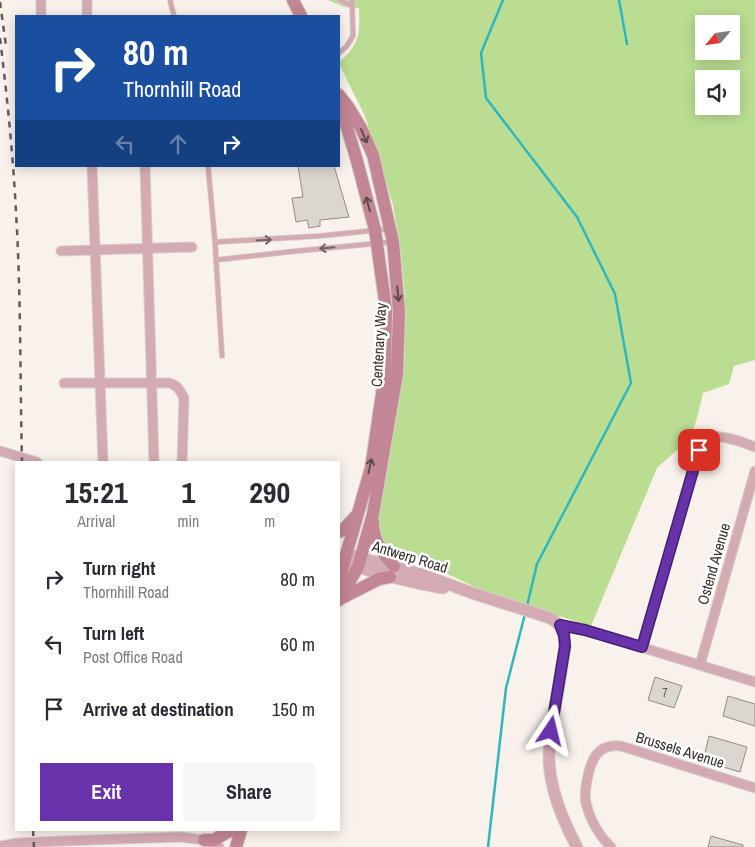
<!DOCTYPE html>
<html lang="en">
<head>
<meta charset="utf-8">
<style>
  :root { --surface:#fff; --page:#f7f7f7; --text:#2b2b33; --muted:#7c7c81; --accent:#6833aa }
  body { margin:0; font-family:"Archivo Narrow",sans-serif; background:var(--page); color:var(--text); height:100vh; display:flex; flex-direction:column; font-size:19px; white-space:nowrap }
  * { box-sizing:border-box; margin:0 }
  p { font-size:16px; color:var(--muted) }
  .icon { flex:none; width:28px; height:28px; fill:none; stroke:currentColor; stroke-width:2; stroke-linecap:round; stroke-linejoin:round }
  .map { position:relative; flex:1; overflow:hidden }
  .details { position:absolute; left:15px; top:461px; width:325px; height:370px; display:flex; flex-direction:column; background:var(--surface); border-radius:0px; box-shadow:0 2px 12px #0003 }
  .details>* { flex:none }
  .guide { position:absolute; left:15px; top:15px; width:325px; height:152px; border-radius:0px; box-shadow:0 2px 12px #0003; background:#1a4fa0; color:#fff; overflow:hidden }
  .needle { width:32px; rotate:241deg }
  .fabs { position:absolute; left:695px; top:15px; display:grid; gap:10px }
  .fabs a { display:grid; place-items:center; width:45px; height:45px; border-radius:0px; background:var(--surface); box-shadow:0 2px 12px #0003; font-size:25px }
  .pin { position:absolute; display:grid; place-items:center; width:42px; height:42px; color:#fff; margin:-21px; border-radius:10px; box-shadow:0 2px 8px #0006 }
  .me { position:absolute; width:55px; margin:-28px; rotate:10deg; stroke-linejoin:round; filter:drop-shadow(0 0 4px #0008) }
  .turn { display:flex; align-items:center; gap:18px; height:105px; padding:0 25px; font-size:22px }
  .turn .icon { width:65px; height:65px; stroke-width:2.5 }
  .turn b { display:block; font-size:35px; line-height:42px }
  .lanes { display:flex; align-items:center; height:48px; padding:0 25px; background:#0003; justify-content:center; gap:25px; direction:ltr }
  .lanes .off { opacity:.35 }
  .eta { display:flex; justify-content:space-evenly; align-items:center; height:85px; text-align:center }
  .eta b { font-size:30px; font-weight:800; line-height:35px }
  .cta { display:flex; gap:10px; margin-top:auto; padding:10px 25px }
  .cta a { flex:1; height:58px; border-radius:0px; background:var(--accent); color:#fff; font-size:20px; font-weight:800; line-height:58px; text-align:center }
  .cta a+a { background:var(--page); color:var(--text) }
  ul { padding:0; list-style:none }
  li { display:flex; align-items:center; gap:15px; height:65px; padding:0 25px }
  li div { flex:1 }
  li b { display:block; font-size:19px }
  li em { font-style:normal }
  .map>svg:first-child { display:block }
  .green { fill:#badd92; fill-rule:evenodd }
  .lines { fill:none; stroke-linecap:round; stroke-linejoin:round }
  .stream { stroke:#2eb7bc; stroke-width:2.5 }
  .building { fill:#dbd6cf; stroke:#918d86 }
  .service-casing { stroke:#d6ceca; stroke-width:6 }
  .minor-casing { stroke:#d6ceca; stroke-width:11 }
  .tertiary-casing { stroke:#d6ceca; stroke-width:13 }
  .secondary-casing { stroke:#d6ceca; stroke-width:14 }
  .service { stroke:#d4aab3; stroke-width:4.5 }
  .minor { stroke:#d4aab3; stroke-width:9 }
  .tertiary { stroke:#d4aab3; stroke-width:11 }
  .secondary { stroke:#c28694; stroke-width:12 }
  .rail { stroke:#615d5a; stroke-width:2.5; stroke-dasharray:6 6; stroke-linecap:butt }
  .oneway { stroke:#5f4a4d }
  .oneway2 { stroke:#746164 }
  .route-casing { stroke:#44216e; stroke-width:12 }
  .route { stroke:#6833aa; stroke-width:9 }
  .labels { text-anchor:middle; stroke-width:5; stroke-linejoin:round; paint-order:stroke }
  .number-label { font-size:12px; fill:#5e5a57 }
  .street-label { font-size:15px; fill:#34312f; stroke:#fff }
</style>
</head>
<body>
<div class="map">
<svg width="755" height="847" viewBox="0 0 755 847">
  <rect width="100%" height="100%" fill="#f9f1ec"/>
  <path class="green" d="M328 0H755V360L734 366 729 384 703 393 697 418 691 437 657 468 591 626 491 595 433 567 391 550C381 542 381 536 378 524L405 356V296L400 246 393 205 365 116 339 64V62C360 45 360 32 359 8L344 7ZM704 24H731V51H704ZM704 79H731V106H704Z"/>
  <g class="lines">
    <path class="stream" d="M503 0 481 53 486 98 577 217 615 294 631 383 537 564 527 606
      M619 0 627 44
      M488 847 506 688 525 614"/>
  </g>
  <path class="building" d="M298 166H334L349 217 320 220V226L309 228 307 220 296 222 292 198 303 197Z
    M655 677 682 686 674 708 648 700Z
    M728 696 755 704V726L723 716Z
    M709 736 747 747 740 772 703 761Z
    M711 836 743 845V847H708Z"/>
  <g class="lines">
    <defs>
      <path id="service" d="M170 0 174 16
        M339 0 352 6
        M339 53 347 46 353 36 352 0
        M208 166 215 242 222 356
        M215 242 319 236 388 229
        M216 260 297 251 391 242"/>
      <path id="minor" d="M41 0V16
        M87 0V16
        M92 166 103 462
        M145 166 154 462
        M61 251 192 247
        M64 383H169C178 385 180 391 184 398L182 462
        M0 451 37 462
        M560 625 585 630 755 682
        M642 647 699 450C702 445 705 440 710 438 720 433 744 443 755 447
        M700 665 755 471
        M0 846 18 843 62 841 181 837 204 840 219 847
        M611 847C599 836 590 819 586 803 584 796 586 787 587 780 591 760 597 743 621 746L755 788"/>
      <path id="tertiary" d="M346 554 421 574 472 593 547 617C562 623 564 630 565 646 562 666 559 687 555 707 552 723 549 740 549 756 549 786 563 821 577 847
        M344 562C376 574 409 582 443 588"/>
      <path id="secondary" d="M293 0 301 16
        M339 95 349 108 361 128 373 155 393 242 399 312 397 374 373 514 358 567 339 600
        M339 101 357 161 375 230 386 309 385 373 371 468 344 562 339 584
        M373 522C373 540 382 553 394 566
        M339 532 343 530 355 517
        M340 599 379 579 390 577
        M204 840H214L231 830
        M236 847 241 830"/>
    </defs>
    <use href="#service" class="service-casing"/>
    <use href="#minor" class="minor-casing"/>
    <use href="#tertiary" class="tertiary-casing"/>
    <use href="#secondary" class="secondary-casing"/>
    <use href="#service" class="service"/>
    <use href="#minor" class="minor"/>
    <use href="#tertiary" class="tertiary"/>
    <use href="#secondary" class="secondary"/>
    <path class="rail" d="M0 2 6 46
      M0 38C7 96 13 154 16 212 21 295 20 379 22 462
      M33 830 34 847"/>
  </g>
  <defs><path id="oneway-shaft" d="M-6 0H5M1.5-3L5.5 0L1.5 3" fill="none" stroke-width="1.6" stroke-linecap="round" stroke-linejoin="round" transform="scale(1.25)"/></defs>
  <g class="oneway">
    <use href="#oneway-shaft" transform="translate(364 136) rotate(66)"/>
    <use href="#oneway-shaft" transform="translate(368 204) rotate(-105)"/>
    <use href="#oneway-shaft" transform="translate(398 294) rotate(84)"/>
    <use href="#oneway-shaft" transform="translate(370 466) rotate(-78)"/>
  </g>
  <g class="oneway2">
    <use href="#oneway-shaft" transform="translate(264 240) rotate(-3)"/>
    <use href="#oneway-shaft" transform="translate(327 248) rotate(175)"/>
  </g>
  <g class="lines">
    <defs>
      <path id="route" d="M551 731 565 646 564 635 560 625 585 630 642 647 699 450"/>
    </defs>
    <use href="#route" class="route-casing"/>
    <use href="#route" class="route"/>
  </g>
  <g class="labels">
    <g class="number-label">
      <text x="665" y="697">7</text>
    </g>
    <g class="street-label">
      <text transform="translate(379 345) rotate(-87)" y="5">Centenary Way</text>
      <text transform="translate(410 557) rotate(17)" y="5">Antwerp Road</text>
      <text transform="translate(714 564) rotate(-74)" y="5">Ostend Avenue</text>
      <text transform="translate(680 750) rotate(17)" y="5">Brussels Avenue</text>
    </g>
  </g>
</svg>
<div class="fabs">
<a><svg class="needle" viewBox="-14 -14 28 28"><path d="M0-13l5 13h-10z" fill="#e53935"/><path d="M0 13l5-13h-10z" fill="#7c7c81"/></svg></a>
<a><svg class="icon" aria-label="sound" viewBox="0 0 24 24"><path d="M4 9h4l5-4v14l-5-4H4zM17 9q2 3 0 6"/></svg></a>
</div>
<div class="pin" style="left:699px;top:450px;background:#d93025"><svg class="icon" aria-label="arrive" viewBox="0 0 24 24"><path d="M6 21V4h12l-3 4 3 4H6"/></svg></div>
<svg class="me" style="left:551px;top:731px" viewBox="-20 -20 40 40"><path d="M0-17L14 15 0 8-14 15z" fill="#6833aa" stroke="#fff" stroke-width="4"/></svg>
<div class="guide">
<div class="turn"><svg class="icon" aria-label="right" viewBox="0 0 24 24"><path d="M7 20v-9h11M14 6l5 5-5 5"/></svg><div><b>80 m</b>Thornhill Road</div></div>
<div class="lanes"><svg class="icon off" aria-label="left" viewBox="0 0 24 24"><path d="M17 20v-9H6M10 6l-5 5 5 5"/></svg><svg class="icon off" aria-label="ahead" viewBox="0 0 24 24"><path d="M12 20V5M6 11l6-6 6 6"/></svg><svg class="icon" aria-label="right" viewBox="0 0 24 24"><path d="M7 20v-9h11M14 6l5 5-5 5"/></svg></div>
</div>
<section class="details">
<div class="eta">
<div><b>15:21</b><p>Arrival</p></div>
<div><b>1</b><p>min</p></div>
<div><b>290</b><p>m</p></div>
</div>
<ul>
<li><svg class="icon" aria-label="right" viewBox="0 0 24 24"><path d="M7 20v-9h11M14 6l5 5-5 5"/></svg><div><b>Turn right</b><p>Thornhill Road</p></div><em>80 m</em></li>
<li><svg class="icon" aria-label="left" viewBox="0 0 24 24"><path d="M17 20v-9H6M10 6l-5 5 5 5"/></svg><div><b>Turn left</b><p>Post Office Road</p></div><em>60 m</em></li>
<li><svg class="icon" aria-label="arrive" viewBox="0 0 24 24"><path d="M6 21V4h12l-3 4 3 4H6"/></svg><div><b>Arrive at destination</b></div><em>150 m</em></li>
</ul>
<div class="cta"><a>Exit</a><a>Share</a></div>
</section>
</div>
</body>
</html>
